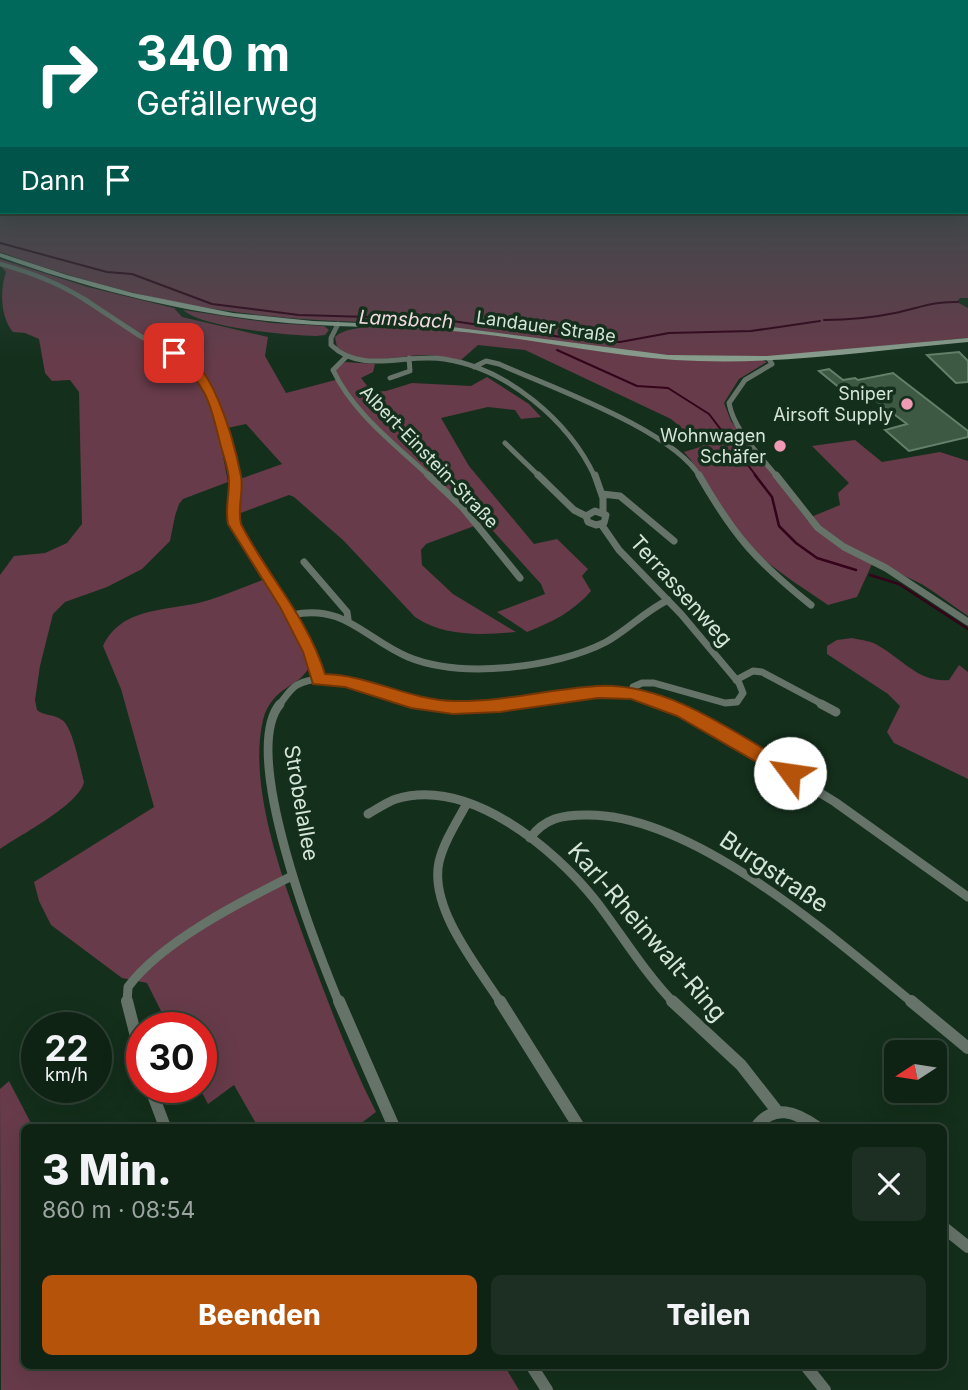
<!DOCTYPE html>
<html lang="de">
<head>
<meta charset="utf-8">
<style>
  :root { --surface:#0f2315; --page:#1d2f22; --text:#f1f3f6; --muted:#9ba4a0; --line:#2f4034; --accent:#b45309 }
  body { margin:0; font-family:Inter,sans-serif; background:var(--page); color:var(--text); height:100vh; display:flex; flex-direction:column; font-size:26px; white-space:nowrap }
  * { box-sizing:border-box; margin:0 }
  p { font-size:23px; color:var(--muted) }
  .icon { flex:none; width:38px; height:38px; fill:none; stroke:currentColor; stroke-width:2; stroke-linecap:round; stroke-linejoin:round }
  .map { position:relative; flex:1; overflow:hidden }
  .drawer { position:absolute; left:21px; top:1124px; width:926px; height:245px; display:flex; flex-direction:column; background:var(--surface); border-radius:10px; box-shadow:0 7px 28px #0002,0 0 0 2px var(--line) }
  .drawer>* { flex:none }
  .banner { position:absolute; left:0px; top:0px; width:970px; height:214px; box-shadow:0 7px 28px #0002,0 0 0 2px var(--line); background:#00695c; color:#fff; overflow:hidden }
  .needle { width:46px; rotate:258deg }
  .tools { position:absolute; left:884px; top:1040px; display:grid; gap:14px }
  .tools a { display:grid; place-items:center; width:63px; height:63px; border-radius:10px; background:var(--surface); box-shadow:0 7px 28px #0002,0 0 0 2px var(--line); font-size:35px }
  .speed { position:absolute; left:21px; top:1012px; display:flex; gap:14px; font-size:35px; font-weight:700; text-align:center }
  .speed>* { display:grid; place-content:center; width:91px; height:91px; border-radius:50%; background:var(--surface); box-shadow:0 7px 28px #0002,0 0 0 2px var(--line); line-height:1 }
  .speed small { font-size:18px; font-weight:400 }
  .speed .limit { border:10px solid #d22; background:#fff; color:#111 }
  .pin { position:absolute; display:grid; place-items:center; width:60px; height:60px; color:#fff; margin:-30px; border-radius:14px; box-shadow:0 4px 10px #0006 }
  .me { position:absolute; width:77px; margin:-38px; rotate:301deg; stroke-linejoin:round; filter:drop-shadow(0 0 5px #0008) }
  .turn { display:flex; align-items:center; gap:24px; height:147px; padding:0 21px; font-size:32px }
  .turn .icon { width:91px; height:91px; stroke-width:2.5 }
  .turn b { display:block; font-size:49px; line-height:60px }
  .then { display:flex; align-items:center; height:66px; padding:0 21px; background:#0003; gap:14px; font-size:26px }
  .round { display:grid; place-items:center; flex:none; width:74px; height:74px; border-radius:10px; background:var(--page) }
  .overview { display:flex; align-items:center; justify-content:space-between; height:119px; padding:0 21px }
  h1 { font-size:42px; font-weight:800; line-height:52px }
  .action { display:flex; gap:14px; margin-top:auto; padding:14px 21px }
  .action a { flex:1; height:80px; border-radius:10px; background:var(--accent); color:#fff; font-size:28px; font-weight:800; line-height:80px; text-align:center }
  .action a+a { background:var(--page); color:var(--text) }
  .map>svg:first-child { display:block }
  .green { fill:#673b4a }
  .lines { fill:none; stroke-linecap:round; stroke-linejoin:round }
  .stream-far1 { stroke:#340319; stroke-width:2 }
  .stream { stroke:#340319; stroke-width:2.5 }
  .building { fill:#3d5944; stroke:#63806a; stroke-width:2 }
  .minor-far4 { stroke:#667369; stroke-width:4.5 }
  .minor-far3 { stroke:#667369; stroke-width:5 }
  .minor-far2 { stroke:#667369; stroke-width:7 }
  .minor-far1 { stroke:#667369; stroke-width:9 }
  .minor { stroke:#667369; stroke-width:12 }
  .secondary { fill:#899d8d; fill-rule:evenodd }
  .route { fill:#b45309; stroke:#753606; stroke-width:2 }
  .poi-dot { fill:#f09ab6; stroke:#142f1c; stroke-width:2.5 }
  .labels { text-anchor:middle; stroke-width:7; stroke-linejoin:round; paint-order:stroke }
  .far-street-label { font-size:18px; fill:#d5e5d8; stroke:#142f1c }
  .far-poi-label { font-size:18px; fill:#d5e5d8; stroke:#142f1c; text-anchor:end }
  .far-water-label { font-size:19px; font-style:italic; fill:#f1dbe1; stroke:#142f1c }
  .street-label { font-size:21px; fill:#d5e5d8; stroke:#142f1c }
  .near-street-label { font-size:24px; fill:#d5e5d8; stroke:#142f1c }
</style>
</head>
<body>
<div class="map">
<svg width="968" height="1390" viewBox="0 0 968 1390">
  <rect width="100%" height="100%" fill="#142f1c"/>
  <path class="green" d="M0 165 2 212H968V165V298H960L957 302 968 308V338L757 358 767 362 739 379 724 403 731 421 807 520 822 533 872 564 857 597 828 605C793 581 757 560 731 525 714 501 704 474 684 452L703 446 671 419 525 350 478 345 461 360C450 358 439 356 428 355 396 355 364 368 337 347L335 337C353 320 413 330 437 330L445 325C378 322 310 322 243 313 160 303 78 280 0 252Z
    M0 259 88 287 174 308 182 317 268 337 265 356 286 393 339 379 335 369 345 362 375 364 373 372 361 378 372 392 386 391 412 383 471 386 487 377 529 404 541 417 521 419 515 410 488 407 441 418 469 466 534 544 557 539 588 569 582 576 591 591C573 612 552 622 527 632L497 612 545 594 541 584 485 522 426 544 421 550 422 565 453 594 516 632C482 635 444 637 415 617L344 541 294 497 289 495 238 514 240 479 282 464 246 424 218 430 228 482 183 499 179 504 175 516 170 541 142 569 107 587 65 602 53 614 40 666 35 700 37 710C44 716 54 714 62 720 73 727 80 768 84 782 79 805 20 835 0 849V575L14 556 45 553 67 543 82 524 79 392 70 380 52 381 45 373 39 339 25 333 13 332C0 317 0 289 6 272L0 265Z
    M183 310 272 323 324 326 329 330 325 335 316 336C288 335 203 328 183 310Z
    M855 440 882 462 940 452 968 461V616C953 606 938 594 923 585 892 568 830 546 811 517L840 505 838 493 849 483 812 446Z
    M265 579 288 617 310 665C301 688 272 685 263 720 247 790 286 888 310 954 330 1007 350 1061 376 1112L356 1127H258L234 1085 208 1104 199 1087H201V1027H169L147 983 122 978 51 925 39 901 34 882 154 807 121 689 103 646C123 604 172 612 209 600 228 594 247 586 265 579Z
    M852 638C861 640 872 641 879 646 903 660 920 683 949 680L959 665 968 672V779L894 743 887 732 900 706 888 694 827 654V646L837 640Z
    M9 1081 33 1127H24V1365H504L519 1390H1L0 1089Z"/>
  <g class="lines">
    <path class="stream-far1" d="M0 243 107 272 132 274 212 304 299 315 439 319 575 339 620 342 669 333 751 331 820 321
      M824 320C848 320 871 318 895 313 919 308 933 301 958 302
      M557 350 637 386 668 388 709 414 757 477"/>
    <path class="stream" d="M755 475 772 497 779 526 796 543 817 558 856 570
      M870 575 899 584 968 629"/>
  </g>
  <path class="building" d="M959 352 968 361V382L956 383 927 355Z
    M829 369 843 380 855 378 858 380 893 373 968 431V437L909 451 885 430 907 424 871 397 852 398 819 371Z"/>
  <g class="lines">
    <path class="minor-far4" d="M0 264C32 273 59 283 87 301"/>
    <path class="minor-far3" d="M84 299 140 336 181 357 205 382 214 397 235 477
      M338 324 331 338V345C362 375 406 353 444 359 507 368 569 421 595 477
      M346 357 333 370C353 413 396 445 430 477
      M769 359 772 364 745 380 729 403C734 431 760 455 777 477
      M474 367 486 361 499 364C550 387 673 430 700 477
      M390 378 410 371 409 358
      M505 443 540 477"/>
    <path class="minor-far2" d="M235 475 232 515 237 530 287 605 311 652 319 680
      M428 475 463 508 520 578
      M538 475 574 510 586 516
      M595 475 603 498V513
      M699 475C734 536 756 561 811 605
      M776 475 818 528 844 547 886 568 968 622
      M602 494 620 496 674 541
      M595 511 606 515 604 523 596 525 588 522 586 516Z
      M601 524 619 550 681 614 739 683 743 693 737 702 725 703 654 683H642L633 687 632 693
      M304 562 347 612 348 619
      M292 615C344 603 365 639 408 657 461 679 556 668 606 642 628 630 645 611 668 600
      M736 680 753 671 762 672 824 705
      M279 705C284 699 290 689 297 685 331 665 394 700 431 705
      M492 705C557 699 606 681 670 705"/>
    <path class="minor-far1" d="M280 704C239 753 316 947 339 1003
      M420 704 456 707 506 704
      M666 704 720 731 835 802 968 897
      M821 704 836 712
      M467 803C457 822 444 841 439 862 429 908 477 966 501 1003
      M368 814C377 809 387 802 396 799 469 777 554 848 596 901 622 935 644 972 674 1003
      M530 838C545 818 562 815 586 815 693 813 832 937 913 1003
      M127 1003 128 987C161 942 242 901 292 876"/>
    <path class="minor" d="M127 1001 142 1060
      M339 1001 394 1127
      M500 1001 579 1127
      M672 1001 741 1065 777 1111
      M911 1001 968 1048
      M150 1087 165 1127
      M756 1127C774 1103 796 1112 817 1127
      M943 1227 968 1247
      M531 1365 547 1390
      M805 1365 825 1390"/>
    <path class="secondary" d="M0 253 67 275 133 293 233 313 313 321 452 327 668 355 767 356 968 338V342C878 350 789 364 699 361 616 359 535 338 452 331 390 326 329 328 267 321 175 311 87 288 0 257Z"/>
  </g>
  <linearGradient id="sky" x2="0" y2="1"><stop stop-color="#0b1a0f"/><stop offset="0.46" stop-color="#344d4b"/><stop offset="1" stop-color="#344d4b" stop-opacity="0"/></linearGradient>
  <rect width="968" height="360" fill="url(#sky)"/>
  <path class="route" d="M170 351C211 347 235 446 241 476 244 492 237 508 241 524 268 577 307 616 325 674 369 675 409 700 454 701 503 702 549 689 597 686 669 682 736 734 796 768L798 773 796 778 790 780 784 778 677 716 631 699 598 698 500 712 453 714 411 708 345 687 313 684 303 652 280 607 228 524C225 510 229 496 229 481 229 469 223 455 220 443 210 403 206 381 170 356Z"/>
  <g class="poi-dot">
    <circle cx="907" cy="404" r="7"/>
    <circle cx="780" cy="446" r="7"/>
  </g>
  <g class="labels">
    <g class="far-street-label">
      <text transform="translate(546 327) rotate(8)" y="6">Landauer Straße</text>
      <text transform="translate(429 457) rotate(46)" y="6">Albert-Einstein-Straße</text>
    </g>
    <g class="far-poi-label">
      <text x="893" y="400">Sniper<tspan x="893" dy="21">Airsoft Supply</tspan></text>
      <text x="766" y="442">Wohnwagen<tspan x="766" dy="21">Schäfer</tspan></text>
    </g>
    <g class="far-water-label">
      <text transform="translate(406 319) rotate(3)" y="7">Lamsbach</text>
    </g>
    <g class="street-label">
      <text transform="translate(681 591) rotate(48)" y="7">Terrassenweg</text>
      <text transform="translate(301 803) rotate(80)" y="7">Strobelallee</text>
    </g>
    <g class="near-street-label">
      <text transform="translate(774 872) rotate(34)" y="8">Burgstraße</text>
      <text transform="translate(647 932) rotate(49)" y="8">Karl-Rheinwalt-Ring</text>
    </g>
  </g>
</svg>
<div class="tools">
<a><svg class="needle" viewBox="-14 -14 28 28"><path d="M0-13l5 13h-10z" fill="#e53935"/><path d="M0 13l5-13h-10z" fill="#9ba4a0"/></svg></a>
</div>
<div class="speed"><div>22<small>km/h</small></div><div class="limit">30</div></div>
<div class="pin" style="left:174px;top:353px;background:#d93025"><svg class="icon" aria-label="arrive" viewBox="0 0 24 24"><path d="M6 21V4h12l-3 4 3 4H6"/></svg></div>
<svg class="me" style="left:790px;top:773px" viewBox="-20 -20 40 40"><circle r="19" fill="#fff"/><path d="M0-13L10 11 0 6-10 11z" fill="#b45309"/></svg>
<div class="banner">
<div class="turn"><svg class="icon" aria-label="right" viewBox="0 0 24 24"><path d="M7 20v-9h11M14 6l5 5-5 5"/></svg><div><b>340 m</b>Gefällerweg</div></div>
<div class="then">Dann<svg class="icon" aria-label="arrive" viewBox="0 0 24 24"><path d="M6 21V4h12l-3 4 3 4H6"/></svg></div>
</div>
<section class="drawer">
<div class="overview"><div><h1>3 Min.</h1><p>860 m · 08:54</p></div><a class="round"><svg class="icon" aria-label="close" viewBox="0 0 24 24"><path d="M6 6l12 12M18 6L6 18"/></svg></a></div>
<div class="action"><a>Beenden</a><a>Teilen</a></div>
</section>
</div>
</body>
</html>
